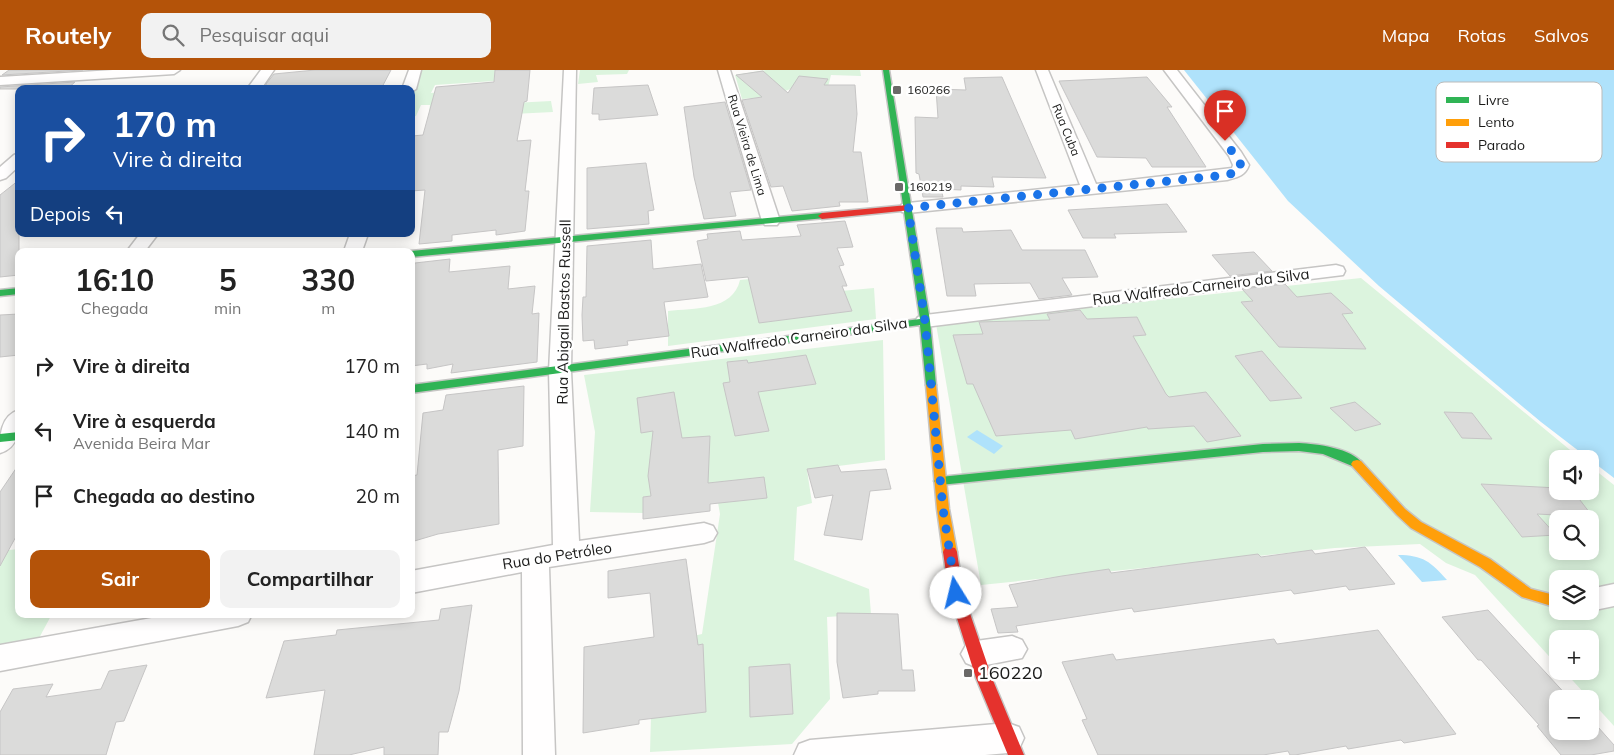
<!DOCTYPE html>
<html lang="pt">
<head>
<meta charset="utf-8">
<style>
  :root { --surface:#fff; --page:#f2f2f2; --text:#222; --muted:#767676; --accent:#b45309 }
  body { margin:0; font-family:Mulish,sans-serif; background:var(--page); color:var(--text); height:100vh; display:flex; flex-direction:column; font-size:19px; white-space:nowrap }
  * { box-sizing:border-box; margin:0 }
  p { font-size:16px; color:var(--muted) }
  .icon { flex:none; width:28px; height:28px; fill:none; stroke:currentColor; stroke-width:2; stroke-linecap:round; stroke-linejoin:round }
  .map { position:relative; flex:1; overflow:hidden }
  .side { position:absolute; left:15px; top:178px; width:400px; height:370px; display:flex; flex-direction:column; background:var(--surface); border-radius:10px; box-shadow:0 2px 12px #0003 }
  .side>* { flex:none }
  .hud { position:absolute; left:15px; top:15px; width:400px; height:152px; border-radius:10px; box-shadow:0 2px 12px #0003; background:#1a4fa0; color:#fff; overflow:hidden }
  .tools { position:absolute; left:1549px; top:380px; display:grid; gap:10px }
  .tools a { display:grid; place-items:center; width:50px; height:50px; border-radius:10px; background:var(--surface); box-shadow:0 2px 12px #0003; font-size:25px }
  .pin { position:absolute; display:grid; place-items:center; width:42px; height:42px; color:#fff; margin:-51px -21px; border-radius:50% 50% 50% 0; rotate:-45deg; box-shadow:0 0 5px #0007 }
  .pin .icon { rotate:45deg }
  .me { position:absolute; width:55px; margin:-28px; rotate:351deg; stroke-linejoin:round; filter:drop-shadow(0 0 4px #0008) }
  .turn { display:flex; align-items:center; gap:18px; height:105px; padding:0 15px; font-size:22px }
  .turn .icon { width:65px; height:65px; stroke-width:2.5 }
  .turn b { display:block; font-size:35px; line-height:42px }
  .then { display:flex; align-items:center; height:48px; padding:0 15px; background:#0003; gap:10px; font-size:19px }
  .eta { display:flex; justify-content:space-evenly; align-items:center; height:85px; text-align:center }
  .eta b { font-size:30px; font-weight:700; line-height:35px }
  .button { display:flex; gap:10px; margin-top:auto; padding:10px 15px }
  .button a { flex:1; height:58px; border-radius:10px; background:var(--accent); color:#fff; font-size:20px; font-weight:700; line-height:58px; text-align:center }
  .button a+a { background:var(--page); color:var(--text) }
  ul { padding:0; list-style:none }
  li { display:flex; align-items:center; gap:15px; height:65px; padding:0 15px }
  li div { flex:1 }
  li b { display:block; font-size:19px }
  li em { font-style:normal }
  header { display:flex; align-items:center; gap:30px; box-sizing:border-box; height:70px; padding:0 25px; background:var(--accent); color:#fff }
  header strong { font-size:24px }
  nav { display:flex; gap:28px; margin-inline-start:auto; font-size:18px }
  .search { width:350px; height:45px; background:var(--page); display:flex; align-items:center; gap:12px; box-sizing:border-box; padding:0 18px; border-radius:10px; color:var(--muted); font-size:19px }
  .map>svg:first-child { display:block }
  .green { fill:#dcf4de; fill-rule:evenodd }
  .water { fill:#afe2fb }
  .building { fill:#dbdbda; stroke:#c6c5c5 }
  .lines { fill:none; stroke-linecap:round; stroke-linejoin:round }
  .street-casing { stroke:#c6c5c4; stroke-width:3 }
  .fast-casing { stroke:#c6c5c4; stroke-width:3 }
  .slow-casing { stroke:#c6c5c4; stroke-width:3 }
  .jam-casing { stroke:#c6c5c4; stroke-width:3 }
  .street { fill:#fffefe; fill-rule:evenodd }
  .fast { fill:#30b455; fill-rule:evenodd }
  .slow { fill:#ff9f0a; fill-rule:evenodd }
  .jam { fill:#e5322d; fill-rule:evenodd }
  .route { stroke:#1a73e8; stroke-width:9; stroke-dasharray:0 16.2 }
  .poi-dot { fill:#6a6968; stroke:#fff; stroke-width:2 }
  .labels { text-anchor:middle; stroke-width:5; stroke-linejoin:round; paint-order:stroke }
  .far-poi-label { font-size:12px; fill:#1b1b1a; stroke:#fff; text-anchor:start }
  .far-street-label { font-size:12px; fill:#1b1b1a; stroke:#fff }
  .street-label { font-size:15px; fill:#1b1b1a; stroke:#fff }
  .near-poi-label { font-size:18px; fill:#1b1b1a; stroke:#fff; text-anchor:start }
  .key { fill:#fff; stroke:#bbbbba; stroke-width:1 }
  .key-label { font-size:14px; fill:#1b1b1a }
</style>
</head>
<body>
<header>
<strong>Routely</strong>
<div class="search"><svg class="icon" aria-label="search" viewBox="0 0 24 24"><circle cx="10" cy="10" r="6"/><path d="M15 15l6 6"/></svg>Pesquisar aqui</div>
<nav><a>Mapa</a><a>Rotas</a><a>Salvos</a></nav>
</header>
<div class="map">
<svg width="1614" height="685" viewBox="0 0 1614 685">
  <rect width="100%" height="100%" fill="#fcfbf9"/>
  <path class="green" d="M421 0H495L494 11 435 15 431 23 440 22 428 50 430 35H421L416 46 411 47V30Z
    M580 0H629L627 4 596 5 598 12 578 14Z
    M766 0H860L861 6 831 5 828 17H797L766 27 742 29 735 5Z
    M551 31 553 42 491 45 494 34Z
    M759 208 763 228 874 218 876 249 668 276V241C694 238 733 241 740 210Z
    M1361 208 1581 389H1558V421H1590V396L1614 415V656L1564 601H1590V569H1558L1557 595 1475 505 1446 493 1420 474 1335 478 981 515 936 254ZM1558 449H1590V481H1558ZM1558 509H1590V541H1558Z
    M883 270 885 390 807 400 812 433 797 437 794 490 869 519 871 544 827 547 830 629 792 674 650 682 653 575 702 564 720 444 715 415 643 427V443L590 442 595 362 584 305Z
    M19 479V544H52L38 570 0 575V481Z"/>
  <path class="water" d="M1184 0H1614V408L1541 352 1379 216 1288 131Z
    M977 360 1003 376 994 384 967 367Z
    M1398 485C1423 485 1431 492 1447 510L1422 512Z"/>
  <path class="building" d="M9 0H83L2 5Z
    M315 0H391L381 19H267L266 14 274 4Z
    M495 0H530L527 31 524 32 517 71 531 70 525 121H529L525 161 496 165V160L452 165V171L419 174 425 120 411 121 412 66 423 65 436 17 494 12Z
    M763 1 788 23 799 6 828 9 824 15H855L857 44 853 82H861L868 132H839L840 136 792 141 783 116 771 117 742 30 762 27 736 5Z
    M1002 7 1046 108 992 107 994 117 961 116V120L941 119 943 127H923L919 104 916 103 915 47 938 48 936 19 966 20 964 8Z
    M1147 7 1172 37H1167L1206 97H1152L1146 88 1097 87 1059 11Z
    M75 12 67 19H0V17Z
    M648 15 658 45 599 50V44H592L594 18Z
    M725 32 751 120 730 122 736 146 704 149 694 107 684 37Z
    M646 93 654 140 648 141 649 154 587 159V98Z
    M19 110V205L0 207V125Z
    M1167 134 1187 162 1114 164 1116 168H1083L1068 140Z
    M845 151 853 177 837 178 844 195 839 196 847 216H842L852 241 759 253 748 207 706 211 697 171 708 169 707 164 740 161 742 170 801 166 797 155Z
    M936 158H962L963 162 1011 160 1022 180H1085L1098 207 1062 208 1072 225 1039 229 1030 213 974 214 976 226H947Z
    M651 170 653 199 701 194 708 227 664 232 669 266 627 271 628 275 595 279 594 270 583 271 582 245 583 227H586L587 176Z
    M1254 182 1272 201 1230 206 1212 185Z
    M450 189 449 202 510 196 508 219 535 216 532 244 539 243 537 292 451 303 453 294 427 299V294L411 296V208L415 193Z
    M1285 214 1297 227 1331 223 1353 243 1342 244 1366 279 1279 277 1241 232 1253 231 1242 219Z
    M1080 240 1087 249 1137 247 1146 265 1133 266 1166 324 1169 327 1206 322 1241 366 1207 372 1194 356 1148 359 1147 357 1075 369 1071 360 996 366 973 314H967L953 265 983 264 979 252 1050 250 1047 244Z
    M19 244V285L0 287V245Z
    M1262 281 1302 328 1270 331 1235 286Z
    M806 285 816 314 758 322 769 361 735 366 723 313 730 312 727 292 747 290 748 293Z
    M524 316 523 376 498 380 499 454 438 464 411 472V406L417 405 423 343 443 340 446 325Z
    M674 322 682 368 710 366 708 413 764 407 767 428 710 434V441L643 449V427L651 426 648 406 653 361 641 363 637 328Z
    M1355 332 1381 354 1355 361 1330 338Z
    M1444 342 1472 343 1492 369 1462 368Z
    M19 394V461L0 496V422Z
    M838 395 841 402 886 399 891 419 870 421 862 470 824 465 833 425 815 428 807 399Z
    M1481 414 1558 418V421H1573L1593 447 1537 444 1556 465 1522 467Z
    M1365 477 1395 514 1349 520 1346 516 1294 524 1291 520 1134 542 1132 538 1016 556 1018 562 998 563 991 539 1018 537 1009 515 1062 506 1109 499 1111 503 1258 484 1261 487 1312 480 1315 484Z
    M686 489 698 575 703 574 706 642 639 650V654L583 663 584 577 654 567 650 523 608 528V501Z
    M472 535 459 621 448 662H439L438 685H384V677L349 685H314L325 620 266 628 284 571 336 565 337 560 439 550 441 539Z
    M1488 540 1570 629H1558V661H1590V648L1614 675V681L1591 685H1561L1537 656 1539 655 1481 590H1478L1442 547Z
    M837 543 898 544 902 600H913L915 621H878V624L843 628 837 592Z
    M1378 560 1456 664 1404 673 1401 670 1348 679 1346 676 1295 685H1290L1288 681 1263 685H1098L1082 650 1087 649 1062 592 1113 584 1116 590 1274 569 1277 574Z
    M790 594 793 644 750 647 749 597Z
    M147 595 124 651 116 652 106 685H0V642L13 619 53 614 46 627 101 619 109 601Z"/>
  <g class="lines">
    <defs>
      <path id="street" d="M113 0H180L174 4 0 15V7Z
        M261 0H274L261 19H247Z
        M409 0H421L416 19 411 22V19H402Z
        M564 0H576L571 301 579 471 704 453 713 456 717 463 713 470 704 473 549 497 555 685H523L522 502 411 523V501L553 475 549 301Z
        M718 0H730L780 151 777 155H765L762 151Z
        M1036 0H1048L1096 114 1232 98 1233 95 1229 86 1164 0H1177L1241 82 1249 95C1245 106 1238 107 1227 110L908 143 902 142 900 138 902 134 908 133 1080 115Z
        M19 83V96L6 108 0 110V97L14 85Z
        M140 164H158L145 181H127Z
        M350 164H368L362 181H344Z
        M1336 195 1343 197 1345 201 1343 205 925 257 918 255 915 251 918 247 925 245Z
        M19 340C19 358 20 377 0 383 0 366 0 346 19 340Z
        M1614 514V536L1590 541H1589L1590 519Z
        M174 544H252L248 552 238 556 0 601V575Z
        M1012 566 1022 570 1027 579 1022 588 976 597 966 593 961 584 966 575 976 571Z
        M1008 653 1019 657 1024 668 1019 679 1008 683 985 685H794L799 674 810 670Z"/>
      <path id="fast" d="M883 0H889L930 251 936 315 935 317H927L926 315 920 255 411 323V315L920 249Z
        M822 143 826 146 825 148 411 187V181Z
        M19 218V224L0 226V220Z
        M19 362V370L0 372V364Z
        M1299 373C1317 374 1352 378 1363 394L1361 397 1357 398 1323 384 1299 381 1263 382 940 415 936 414 934 411 936 408 940 407 1263 374Z"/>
      <path id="slow" d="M931 311 936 315 949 439 957 482 955 486 950 487 945 486 943 482 937 439 926 315Z
        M1357 390 1361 391 1405 439 1421 452 1490 489 1531 519 1558 526V538L1522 527 1480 497 1411 458 1397 445 1353 397 1351 394 1353 391Z"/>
      <path id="jam" d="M908 135 912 138 911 140 822 149 818 146 822 143Z
        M950 477 955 478 957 482 963 523 992 608 1024 685H1008L976 608 949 523 943 482 945 478Z"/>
    </defs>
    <use href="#street" class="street-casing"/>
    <use href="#fast" class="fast-casing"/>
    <use href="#slow" class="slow-casing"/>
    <use href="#jam" class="jam-casing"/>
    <use href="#street" class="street"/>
    <use href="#fast" class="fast"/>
    <use href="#slow" class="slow"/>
    <use href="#jam" class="jam"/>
  </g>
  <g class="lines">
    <path class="route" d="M956 523 943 439 925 251 908 138 1227 105 1239 101 1241 95 1225 71"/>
  </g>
  <g class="poi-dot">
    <rect x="892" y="15" width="10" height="10" rx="2.5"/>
    <rect x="894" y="112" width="10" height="10" rx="2.5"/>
    <rect x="963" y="598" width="10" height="10" rx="2.5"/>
  </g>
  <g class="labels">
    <g class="far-poi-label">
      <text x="907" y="24">160266</text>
      <text x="909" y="121">160219</text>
    </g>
    <g class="far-street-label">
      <text transform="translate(1066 60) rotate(68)" y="4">Rua Cuba</text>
      <text transform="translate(747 75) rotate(73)" y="4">Rua Vieira de Lima</text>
    </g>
    <g class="street-label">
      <text transform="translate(1201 217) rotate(-7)" y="5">Rua Walfredo Carneiro da Silva</text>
      <text transform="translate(564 242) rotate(-89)" y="5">Rua Abigail Bastos Russell</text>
      <text transform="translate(799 268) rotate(-8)" y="5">Rua Walfredo Carneiro da Silva</text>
      <text transform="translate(557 486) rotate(-9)" y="5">Rua do Petróleo</text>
    </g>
    <g class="near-poi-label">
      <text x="978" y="609">160220</text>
    </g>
  </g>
  <rect x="1436" y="12" width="166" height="80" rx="8" class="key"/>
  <rect x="1446" y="27" width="23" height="6" fill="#30b455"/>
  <rect x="1446" y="49" width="23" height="7" fill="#ff9f0a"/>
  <rect x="1446" y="72" width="23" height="6" fill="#e5322d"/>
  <g class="key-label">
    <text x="1478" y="35">Livre</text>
    <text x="1478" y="57">Lento</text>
    <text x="1478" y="80">Parado</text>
  </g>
</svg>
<div class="tools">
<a><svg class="icon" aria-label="sound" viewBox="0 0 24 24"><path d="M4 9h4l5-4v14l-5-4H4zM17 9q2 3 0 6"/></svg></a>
<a><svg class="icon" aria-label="search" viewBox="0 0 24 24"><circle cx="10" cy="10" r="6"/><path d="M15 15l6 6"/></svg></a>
<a><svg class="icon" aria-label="layers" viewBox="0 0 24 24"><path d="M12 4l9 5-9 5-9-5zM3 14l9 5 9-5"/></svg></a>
<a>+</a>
<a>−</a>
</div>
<div class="pin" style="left:1225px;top:71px;background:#d93025"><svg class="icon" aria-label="arrive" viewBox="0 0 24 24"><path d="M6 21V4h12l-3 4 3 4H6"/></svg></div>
<svg class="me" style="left:956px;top:523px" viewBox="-20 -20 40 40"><circle r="19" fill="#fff"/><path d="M0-13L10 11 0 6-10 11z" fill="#1a73e8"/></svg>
<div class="hud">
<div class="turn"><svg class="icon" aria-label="right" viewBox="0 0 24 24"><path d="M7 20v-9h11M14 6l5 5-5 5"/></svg><div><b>170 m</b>Vire à direita</div></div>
<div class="then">Depois<svg class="icon" aria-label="left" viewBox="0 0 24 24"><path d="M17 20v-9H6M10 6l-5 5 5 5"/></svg></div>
</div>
<section class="side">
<div class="eta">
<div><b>16:10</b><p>Chegada</p></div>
<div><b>5</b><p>min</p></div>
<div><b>330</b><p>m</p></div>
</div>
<ul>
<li><svg class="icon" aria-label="right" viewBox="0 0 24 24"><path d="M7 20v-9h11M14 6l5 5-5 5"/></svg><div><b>Vire à direita</b></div><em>170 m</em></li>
<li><svg class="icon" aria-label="left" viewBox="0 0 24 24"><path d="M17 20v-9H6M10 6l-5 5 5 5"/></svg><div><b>Vire à esquerda</b><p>Avenida Beira Mar</p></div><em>140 m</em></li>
<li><svg class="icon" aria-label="arrive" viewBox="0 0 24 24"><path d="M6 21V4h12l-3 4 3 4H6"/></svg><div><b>Chegada ao destino</b></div><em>20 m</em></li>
</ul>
<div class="button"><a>Sair</a><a>Compartilhar</a></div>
</section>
</div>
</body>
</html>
